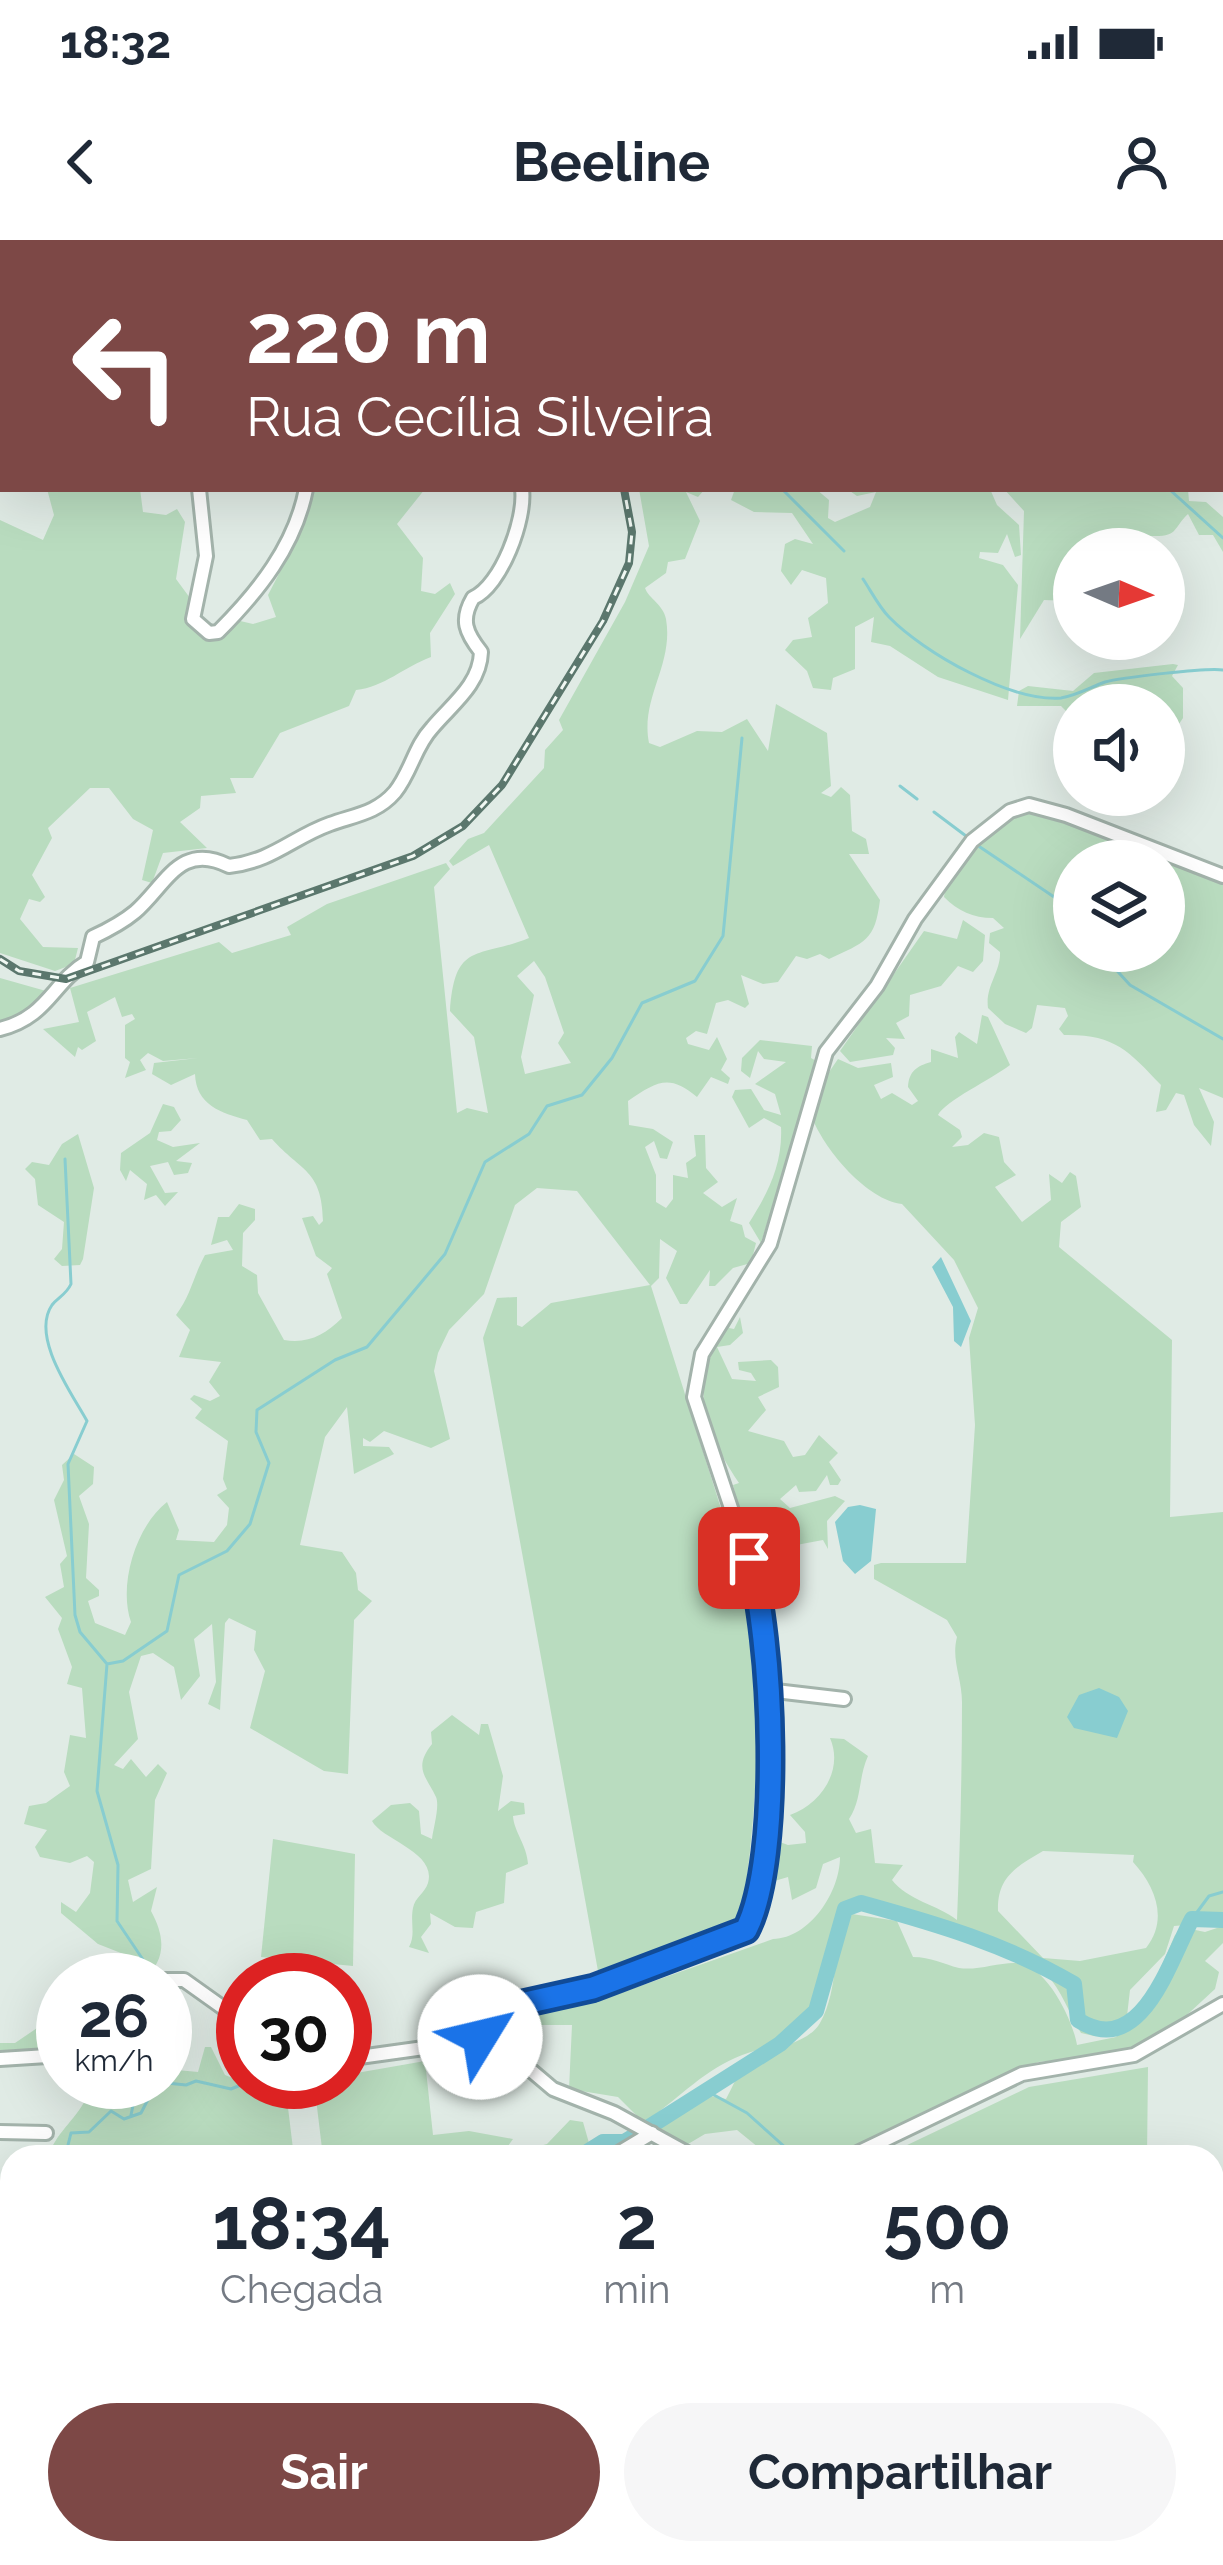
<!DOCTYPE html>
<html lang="pt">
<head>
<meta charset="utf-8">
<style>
  :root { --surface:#fff; --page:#f6f6f7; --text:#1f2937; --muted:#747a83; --accent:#7d4846 }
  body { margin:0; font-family:Raleway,sans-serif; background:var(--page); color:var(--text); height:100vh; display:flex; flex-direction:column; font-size:45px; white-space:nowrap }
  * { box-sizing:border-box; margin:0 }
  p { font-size:39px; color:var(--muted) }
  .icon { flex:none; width:66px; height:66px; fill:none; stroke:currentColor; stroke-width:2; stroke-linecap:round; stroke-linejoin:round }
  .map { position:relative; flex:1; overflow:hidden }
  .details { position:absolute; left:0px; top:1905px; width:1224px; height:420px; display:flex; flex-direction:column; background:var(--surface); border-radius:36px 36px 0 0; box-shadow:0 12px 48px #0002 }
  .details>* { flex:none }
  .hud { position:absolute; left:0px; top:0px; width:1224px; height:252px; box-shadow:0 12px 48px #0002; background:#7d4846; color:#fff; overflow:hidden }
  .needle { width:78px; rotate:92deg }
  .tools { position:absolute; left:1053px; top:288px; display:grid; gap:24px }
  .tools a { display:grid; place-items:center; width:132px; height:132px; border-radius:50%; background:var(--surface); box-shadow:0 12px 48px #0002; font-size:60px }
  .speed { position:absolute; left:36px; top:1713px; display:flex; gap:24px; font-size:60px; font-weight:700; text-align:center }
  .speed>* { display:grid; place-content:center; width:156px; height:156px; border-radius:50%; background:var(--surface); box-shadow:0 12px 48px #0002; line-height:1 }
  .speed small { font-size:30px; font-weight:400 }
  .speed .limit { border:18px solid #d22; background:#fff; color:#111 }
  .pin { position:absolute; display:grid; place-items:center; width:102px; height:102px; color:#fff; margin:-51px; border-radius:24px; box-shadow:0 6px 18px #0006 }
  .me { position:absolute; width:132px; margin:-66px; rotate:54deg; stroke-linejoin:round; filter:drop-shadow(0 0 9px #0008) }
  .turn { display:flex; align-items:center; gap:42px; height:252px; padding:0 48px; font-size:54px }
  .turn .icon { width:156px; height:156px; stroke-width:2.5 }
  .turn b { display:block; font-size:84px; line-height:102px }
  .eta { display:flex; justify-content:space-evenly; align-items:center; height:204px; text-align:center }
  .eta b { font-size:72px; font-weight:700; line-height:84px }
  .primary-button { display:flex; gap:24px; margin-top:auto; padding:24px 48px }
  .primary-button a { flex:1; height:138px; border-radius:72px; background:var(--accent); color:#fff; font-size:48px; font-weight:700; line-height:138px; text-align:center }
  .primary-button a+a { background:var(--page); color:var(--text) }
  .status { display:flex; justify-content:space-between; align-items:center; height:84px; padding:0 60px; background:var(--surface); direction:ltr }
  .status svg { height:33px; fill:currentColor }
  header { display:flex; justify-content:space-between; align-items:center; height:156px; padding:0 48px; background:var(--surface); font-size:54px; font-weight:700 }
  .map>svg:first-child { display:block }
  .green { fill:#b9dcbf; fill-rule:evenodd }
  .water { fill:#88cdd0 }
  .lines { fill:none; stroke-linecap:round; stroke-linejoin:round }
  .stream { stroke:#88cdd0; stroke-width:3 }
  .river { stroke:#88cdd0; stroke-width:16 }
  .minor-casing { stroke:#a3b3ab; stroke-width:18 }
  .minor { stroke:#fff; stroke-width:12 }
  .rail-casing { stroke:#5b776d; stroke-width:8 }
  .rail { stroke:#f1f8f3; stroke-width:3; stroke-dasharray:9; stroke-linecap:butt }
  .route-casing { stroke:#114b97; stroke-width:30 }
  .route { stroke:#1a73e8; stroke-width:21 }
</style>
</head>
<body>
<div class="status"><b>18:32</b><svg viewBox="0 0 49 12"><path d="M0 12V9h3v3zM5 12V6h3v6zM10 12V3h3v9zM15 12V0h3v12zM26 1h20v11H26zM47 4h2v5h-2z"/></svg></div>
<header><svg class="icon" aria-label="back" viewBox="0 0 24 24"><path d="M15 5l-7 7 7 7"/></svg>Beeline<svg class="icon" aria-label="person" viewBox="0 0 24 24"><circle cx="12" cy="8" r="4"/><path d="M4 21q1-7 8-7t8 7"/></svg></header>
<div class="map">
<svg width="1223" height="2325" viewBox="0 0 1223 2325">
  <rect width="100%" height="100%" fill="#e0ebe5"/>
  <path class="green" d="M193 0H605L192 3Z
    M1036 0H1223L1221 198V3Z
    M47 249H140L143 272 166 275 177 269 185 282 176 339 190 358 192 378 208 395 236 380 253 384 276 377 268 355 303 287 312 249H425L397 284 423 318 421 351 435 354 450 343 455 354 430 393 431 417C404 427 384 447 356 450L349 466 280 493 253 538H230L236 553 201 556 200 568 180 582 207 608 163 613 152 643 142 640 153 590 133 579 109 548H90L48 588 52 598 32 635 45 657 40 662 29 659 20 679 43 707 78 708 74 724 55 731 0 713V280L43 300 54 275Z
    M639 249H705L698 257 686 252 700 281 685 319 668 322 666 333 645 348C649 359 663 364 666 379 674 425 640 458 649 503L660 507 697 491 722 492 747 479 768 511 776 464 827 493 831 546 821 553 831 557 841 547 850 555 852 591 866 599 869 614H849L880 660C875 701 865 702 829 719L820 714 807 719 796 716 778 742 763 744 741 735 749 764 745 768 728 760 716 763 707 794 696 791 686 798 688 804 709 810 717 797 727 819 721 830 730 838 728 844 711 837 697 857C669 833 656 842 628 861L629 885 653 889 673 902 667 919 660 918 654 901 645 907 656 935V962L666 968 673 959V935L688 938 686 923 696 916 694 895H705L706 928 718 942 703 953 722 967 737 958 730 981 742 985 745 997 756 1003 751 1023 733 1028 715 1046H709L710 1030 687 1064H680L666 1038 677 1011 660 999 659 1038 651 1046 751 1364C765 1472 755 1580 741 1687L600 1742 483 1098 497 1058 517 1057V1085L522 1087 551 1063 650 1045 577 951 537 948 515 965 484 1054 449 1090 438 1113 434 1131 450 1199 431 1208 384 1191 370 1202 363 1198V1206L389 1207 394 1214 354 1234 347 1167 325 1197 300 1305 342 1312 356 1333 358 1350 372 1361 354 1380 348 1534 324 1531 250 1488 265 1431 254 1410 256 1391 229 1378 225 1383 220 1470 208 1464 216 1442 212 1384 194 1399 200 1436 181 1460 174 1427 153 1413 141 1416 129 1452 138 1499 114 1525 123 1529 131 1519 146 1537 158 1524 167 1533 155 1560 151 1629 128 1640 133 1662 157 1647 151 1671C165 1697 167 1719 143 1740H123L126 1715 98 1704 61 1673V1662L76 1672 90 1653 94 1622 87 1616 70 1623 40 1617 35 1607 47 1590 24 1584 29 1566 46 1563 70 1546 64 1532 70 1495 86 1498 82 1448 67 1444 72 1427 58 1389 62 1378 45 1357 64 1347 60 1324 67 1316 54 1260 64 1240 62 1225 74 1214 94 1227 93 1244 79 1256 89 1284 86 1338 99 1350V1356L88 1361 95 1383 125 1395 131 1382C118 1345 136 1286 167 1262L179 1290 176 1300 214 1302 227 1285 229 1268 217 1255 227 1249 223 1239 228 1201 195 1178 202 1169 190 1159 194 1155 210 1161 220 1156 209 1142 221 1122 179 1117 190 1090 176 1075C191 1055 193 1037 205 1015L233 1010 227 1000 211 1005 218 977H229L239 964 255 969V980L243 993 242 1026 257 1035 258 1053 284 1100C308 1104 325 1095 342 1078L327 1034 332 1028 316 1016 302 978 313 976 319 985 323 981C322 929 301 932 272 899L260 900 247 880C221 873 196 865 195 834L171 845 152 834 154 823 198 818 163 821 148 813 140 820 146 830 125 838 130 822 125 818V785L135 779 132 774 122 777 115 757 87 772 96 801 82 810 78 807 75 817 43 789 79 782 70 748 219 702 232 713 291 695 287 687 327 664 446 623 450 629 434 647 457 873 467 868 488 873 474 797 450 771C455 701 477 719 529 698L489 605 453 626 449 621 468 599 484 593 544 528 545 510 563 490 559 480 625 362 649 306ZM534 721 545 737 564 793 558 803 571 823 525 834 521 817 534 755 517 736Z
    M735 249H816L829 260 828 278 835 282 870 267 876 252 857 256 847 249H990L997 265 1019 285 1021 315 1015 317 1007 294 998 313 980 312 979 318 1003 325 1018 345 1008 460 938 437 890 406 871 402 874 377 855 387V429L833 438 831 450 813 448 807 431 785 410 793 400 812 397 808 378 828 363 826 338 802 330 791 345 781 331 785 304 795 299 813 304 792 273 754 272 731 260Z
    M1004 249H1188L1189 261 1206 262 1223 277V312L1213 295H1199L1188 274C1172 289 1179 297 1151 296L1145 309H1074V367L1069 361 1044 360 1020 399 1024 271Z
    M1173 424 1178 425 1172 436 1183 448V478L1171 496H1164V465H1119L1115 456 1102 465H1074L1068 473 1061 466H1017L1019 451 1028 446 1073 451 1094 433Z
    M1024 572 1048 574 1223 638V858L1199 848 1214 882 1211 906 1194 885 1184 855 1176 853 1166 870 1156 872 1161 845C1128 810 1114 794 1064 795L1059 789 1068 776 1065 768 1037 765 1032 788 1026 793 1005 784 988 768C985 746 1001 732 1000 712L989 703 990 693 1004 688 993 678C973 678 958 671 944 657 947 624 996 586 1024 572ZM1074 621H1164V711H1074Z
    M963 680 985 695 983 721 973 732 958 726 941 746 910 755 909 776 896 783 905 799 886 798 895 808 893 815 850 822 840 811 924 691 957 699Z
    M0 738 46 751C48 780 23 785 0 797Z
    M982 775 988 777 1010 825C992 839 945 861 938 875L960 890 962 897 952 907 968 905 984 893 999 897 1004 922 1016 935 995 947 1022 982 1051 960 1049 934 1062 943 1070 932 1076 936 1081 967 1061 982 1059 1007 1172 1100 1170 1277 1223 1272V1682L1174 1686 1165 1714 1130 1750 1127 1776 1094 1796 1081 1793C1070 1775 1061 1749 1046 1734 1028 1715 999 1711 978 1697L961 1698 849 1663C821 1680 831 1744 814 1775 796 1807 764 1805 735 1818 701 1833 674 1862 644 1883L618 1857 569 1849 572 1785H515L527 1776 592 1763 773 1699C810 1698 840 1652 840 1617L823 1624 816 1648 792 1660 788 1637 771 1642 773 1657 762 1660 769 1598 788 1605 806 1603 805 1592 790 1575C821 1564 844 1530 830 1498L844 1499 868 1516C858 1538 862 1560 849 1579L856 1593 871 1589 875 1623 903 1625 892 1640C907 1660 938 1665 957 1680 960 1607 962 1535 962 1462 962 1438 951 1420 957 1397L947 1380 874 1339V1325L881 1323H966L975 1185 969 1098 978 1068 954 1020 902 964C867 960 826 911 813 880L825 838 838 819 858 828 891 823 893 837 874 845 881 859 892 853 912 865 918 861 908 847C909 831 917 826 931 822V809L958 818 955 797 959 792 977 804ZM1043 1611 1134 1615 1133 1622C1155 1646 1169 1679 1146 1708L1080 1721 1043 1718 998 1671C997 1637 1016 1627 1043 1611Z
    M760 800 812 806 811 818 818 822 761 1003 749 983C766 956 783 926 781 887L764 878 749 888 732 857 735 850 751 849 764 870 781 875 775 854 755 844 786 822 764 819 758 811 750 838 741 831 742 818Z
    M163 864 174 867 181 880 171 891 159 892 157 900 173 907 200 903 176 921 192 923 188 933 174 935 168 922 150 926 165 953 178 952 165 966 156 955 144 960 147 944 130 930 126 941 120 930 121 913 150 893Z
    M78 894 94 948 83 1019 80 1025 62 1026 54 1019 62 1009 64 982 38 965 35 939 25 929 32 922 49 925 62 904Z
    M752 1043 729 1088 734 1089 740 1077 743 1093 730 1105 717 1107 732 1139 756 1141 751 1133 739 1130 738 1122 771 1120 778 1127 779 1147 758 1157 766 1170 748 1191 784 1201 793 1217 805 1215 819 1195 838 1213 829 1222 841 1240 838 1245H830L827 1235 816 1251 799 1252 796 1245 780 1259 790 1268 835 1256 845 1261 827 1281 828 1309 823 1300 791 1306 796 1294 788 1295 757 1268 743 1285 733 1245 739 1243C682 1158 699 1124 752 1043Z
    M452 1475 479 1495 481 1484H488L503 1536 498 1571 511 1561 524 1563 525 1574 513 1576C514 1592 527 1605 528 1624L506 1633 504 1663 476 1672 473 1688 455 1687 430 1673 431 1684 421 1697 429 1713 409 1707C416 1694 410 1683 413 1668 415 1657 425 1653 428 1643 437 1612 382 1600 372 1581L391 1565 410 1563 419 1571 421 1594 432 1599C433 1589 440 1566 436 1557 426 1536 413 1528 432 1504L431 1492Z
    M273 1599 355 1614 353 1726 261 1717Z
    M852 1674 897 1681 913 1717C931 1717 943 1724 959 1728 977 1731 999 1722 1017 1723 1047 1725 1073 1781 1077 1805L1116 1797 1148 1757 1175 1695 1186 1688 1205 1692 1223 1686V1703L1205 1721 1219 1732 1215 1749 1163 1797 1121 1814 1038 1822 837 1917H770L737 1890 705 1894 683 1907 655 1888 701 1854 726 1859C737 1840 734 1832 759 1826L756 1820C773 1806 808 1804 820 1783 840 1748 830 1708 852 1674Z
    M43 1784H49V1796L63 1795V1808L42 1814 0 1813V1803H15Z
    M165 1803 170 1816 166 1829 198 1832 205 1807H211L225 1835 243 1842 285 1843 294 1917H48C55 1894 75 1880 86 1859L105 1857 92 1842 118 1846 165 1842Z
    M425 1821 433 1895 469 1891 513 1899 500 1917 547 1904 570 1880 583 1882 593 1917H323L314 1842H345V1835Z
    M1148 1827 1147 1917H882L1029 1847Z
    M659 2313H803L804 2316 789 2314 788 2325H662Z
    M890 2313H984V2325H897Z"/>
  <path class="water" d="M941 1017 971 1081 961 1107 954 1101 953 1067 932 1027Z
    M860 1265 876 1269 871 1321 855 1334 843 1321 835 1282 848 1267Z
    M1099 1448 1119 1457 1128 1471 1117 1498 1074 1488 1067 1477 1079 1455Z"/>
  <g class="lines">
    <path class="stream" d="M633 0 635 3
      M1175 0 1176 3
      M782 249 844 311
      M1169 249 1223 298
      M863 339C871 351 879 367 889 377 924 413 1011 462 1061 458 1076 456 1091 447 1105 442 1119 438 1209 427 1223 430
      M900 546 917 559
      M934 572 970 599
      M977 605 1060 661 1074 680
      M1099 711 1130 745 1223 799
      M65 919 71 1044C66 1055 58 1057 52 1065 30 1097 73 1155 87 1181L68 1224 75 1375 80 1392 107 1424 97 1551 118 1625 117 1681 154 1736
      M107 1424 123 1421 167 1391 179 1335 227 1311 250 1284 269 1223 256 1192 257 1170 335 1120 367 1107 445 1014 485 922 529 894 547 866 582 855 612 818 642 763 695 741 723 696 742 498
      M1192 1679 1209 1656 1223 1652
      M703 1849 747 1873 796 1917
      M131 1875 138 1842
      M65 1917 71 1893 89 1892 111 1871 124 1879 141 1873 157 1842 186 1845 196 1841 231 1849 248 1842
      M1212 2131 1223 2134
      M295 2313 302 2325"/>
    <path class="river" d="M579 1917 603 1902H624L649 1887 780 1804 816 1771 845 1669 861 1663C937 1684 1006 1704 1074 1744L1078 1780C1141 1820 1169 1722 1192 1679L1223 1680
      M0 2027 12 2018"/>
    <defs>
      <path id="minor" d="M308 3 309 0
        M392 3 394 0
        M199 249 206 316 193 379 209 393 218 392C258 352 295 306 306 249
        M0 789C48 777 52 743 87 722L93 697C108 690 123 682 135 672 166 645 180 601 229 626 273 621 293 597 330 584 355 575 377 573 395 552 411 532 415 506 432 488 451 465 480 445 481 412 466 393 460 380 473 358 501 346 526 279 522 249
        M767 1450 844 1459
        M154 1740H184L243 1782
        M487 1793 553 1849 614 1873 694 1917
        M0 1819 63 1815
        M345 1819 467 1802 487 1793 521 1764 593 1747 746 1689 757 1659 767 1572 762 1361 694 1157 702 1114 770 1004 826 812 877 746 915 679 972 601 1010 571 1029 565 1066 575 1223 636
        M0 1892 46 1893
        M612 1917 652 1893
        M849 1917 1022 1834 1134 1815 1223 1764
        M0 2145 12 2147
        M1212 2174 1223 2183
        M0 2241 12 2243"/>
    </defs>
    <use href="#minor" class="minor-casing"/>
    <use href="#minor" class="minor"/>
    <defs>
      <path id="rail" d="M615 3 619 0
        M0 719 19 731 66 739 413 616 463 586 502 545 603 381 629 323 632 292 624 249"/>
    </defs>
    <use href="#rail" class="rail-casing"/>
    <use href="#rail" class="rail"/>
  </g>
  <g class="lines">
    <defs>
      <path id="route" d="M480 1797 521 1764 593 1748 746 1690C783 1618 773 1395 749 1318"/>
    </defs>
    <use href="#route" class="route-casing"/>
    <use href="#route" class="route"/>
  </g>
</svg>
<div class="tools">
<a><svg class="needle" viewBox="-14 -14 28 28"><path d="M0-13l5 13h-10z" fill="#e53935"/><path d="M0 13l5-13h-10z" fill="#747a83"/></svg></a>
<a><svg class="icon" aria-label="sound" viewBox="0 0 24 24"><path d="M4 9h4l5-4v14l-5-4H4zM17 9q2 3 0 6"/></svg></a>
<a><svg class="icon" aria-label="layers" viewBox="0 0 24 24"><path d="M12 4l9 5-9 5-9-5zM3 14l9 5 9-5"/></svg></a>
</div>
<div class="speed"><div>26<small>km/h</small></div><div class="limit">30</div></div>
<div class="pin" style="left:749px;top:1318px;background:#d93025"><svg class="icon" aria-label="arrive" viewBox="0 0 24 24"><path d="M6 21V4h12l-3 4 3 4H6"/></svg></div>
<svg class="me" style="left:480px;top:1797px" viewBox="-20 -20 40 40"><circle r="19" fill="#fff"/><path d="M0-13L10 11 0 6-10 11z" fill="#1a73e8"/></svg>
<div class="hud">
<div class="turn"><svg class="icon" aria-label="left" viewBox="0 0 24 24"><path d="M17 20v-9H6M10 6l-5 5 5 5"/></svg><div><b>220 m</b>Rua Cecília Silveira</div></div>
</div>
<section class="details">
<div class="eta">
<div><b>18:34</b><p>Chegada</p></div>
<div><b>2</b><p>min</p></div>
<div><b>500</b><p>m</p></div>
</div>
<div class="primary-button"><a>Sair</a><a>Compartilhar</a></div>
</section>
</div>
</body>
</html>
